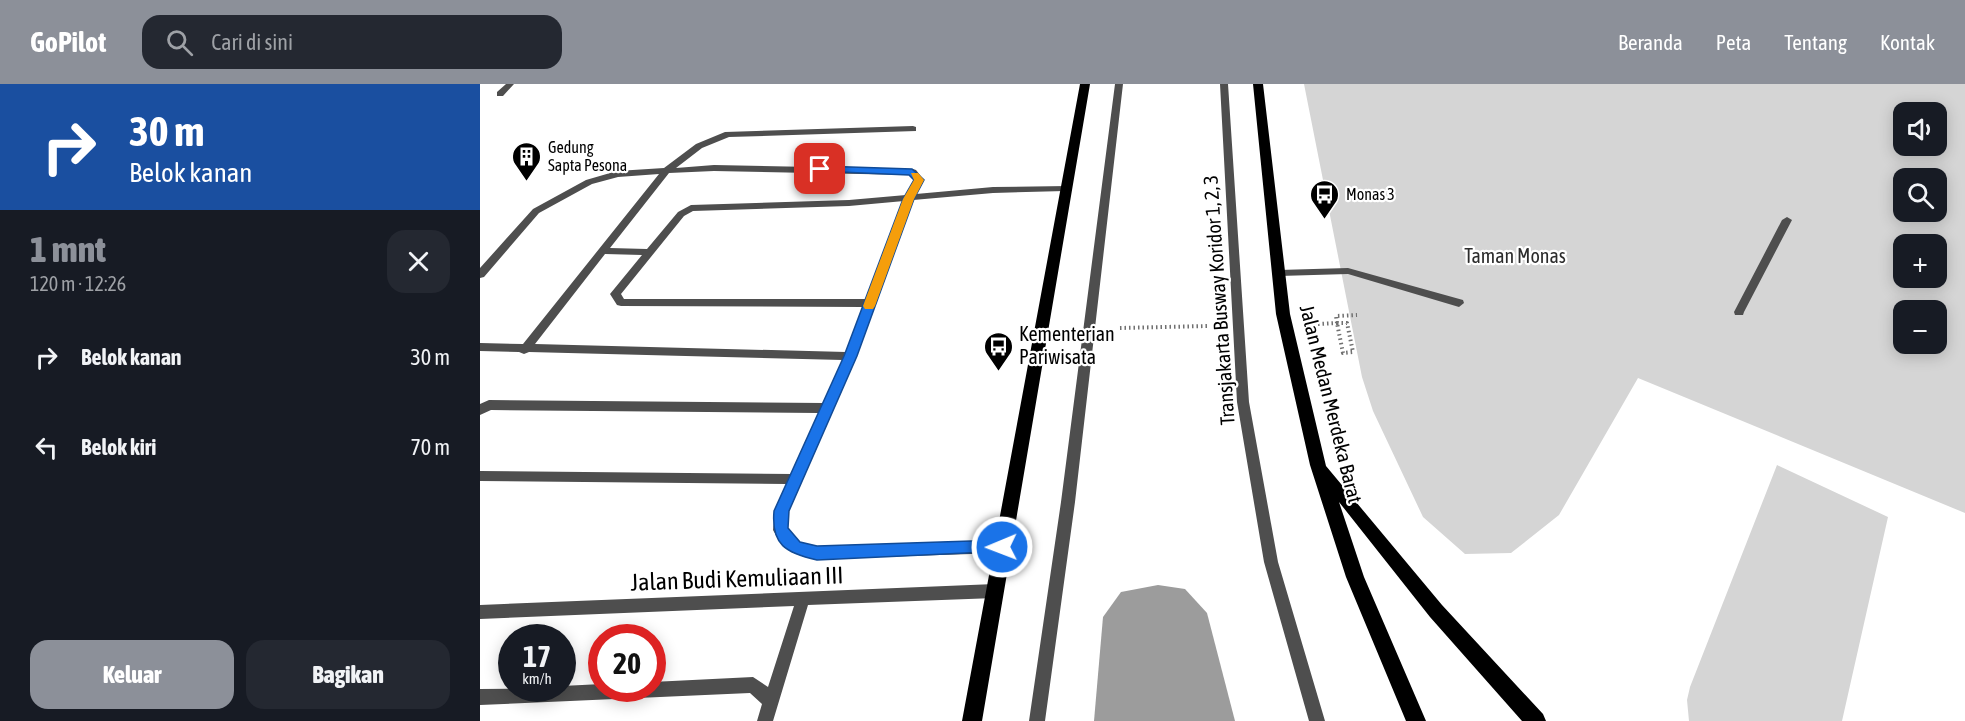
<!DOCTYPE html>
<html lang="id">
<head>
<meta charset="utf-8">
<style>
  :root { --surface:#171b24; --page:#242831; --text:#f1f3f6; --muted:#9ea1a6; --accent:#8c9099 }
  body { margin:0; font-family:"Asap Condensed",sans-serif; background:var(--page); color:var(--text); height:100vh; display:flex; flex-direction:column; font-size:22px; white-space:nowrap }
  * { box-sizing:border-box; margin:0 }
  p { font-size:20px; color:var(--muted) }
  .icon { flex:none; width:33px; height:33px; fill:none; stroke:currentColor; stroke-width:2; stroke-linecap:round; stroke-linejoin:round }
  .map { position:relative; flex:1; overflow:hidden }
  .sheet { display:flex; flex-direction:column; background:var(--surface); width:480px }
  .sheet>* { flex:none }
  .banner { background:#1a4fa0; color:#fff; overflow:hidden }
  .buttons { position:absolute; left:1413px; top:18px; display:grid; gap:12px }
  .buttons a { display:grid; place-items:center; width:54px; height:54px; border-radius:12px; background:var(--surface); box-shadow:0 3px 15px #0003; font-size:30px }
  .speed { position:absolute; left:18px; top:540px; display:flex; gap:12px; font-size:30px; font-weight:700; text-align:center }
  .speed>* { display:grid; place-content:center; width:78px; height:78px; border-radius:50%; background:var(--surface); box-shadow:0 3px 15px #0003; line-height:1 }
  .speed small { font-size:15px; font-weight:400 }
  .speed .limit { border:9px solid #d22; background:#fff; color:#111 }
  .pin { position:absolute; display:grid; place-items:center; width:51px; height:51px; color:#fff; margin:-26px; border-radius:12px; box-shadow:0 3px 9px #0006 }
  .me { position:absolute; width:66px; margin:-33px; rotate:269deg; stroke-linejoin:round; filter:drop-shadow(0 0 4px #0008) }
  .turn { display:flex; align-items:center; gap:21px; height:126px; padding:0 30px; font-size:27px }
  .turn .icon { width:78px; height:78px; stroke-width:2.5 }
  .turn b { display:block; font-size:42px; line-height:51px }
  .round { display:grid; place-items:center; flex:none; width:63px; height:63px; border-radius:18px; background:var(--page) }
  .head { display:flex; align-items:center; justify-content:space-between; height:102px; padding:0 30px }
  h1 { font-size:36px; font-weight:800; line-height:45px; color:var(--accent) }
  .button { display:flex; gap:12px; margin-top:auto; padding:12px 30px }
  .button a { flex:1; height:69px; border-radius:18px; background:var(--accent); color:#fff; font-size:24px; font-weight:800; line-height:69px; text-align:center }
  .button a+a { background:var(--page); color:var(--text) }
  ul { padding:0; list-style:none }
  li { display:flex; align-items:center; gap:18px; height:90px; padding:0 30px }
  li div { flex:1 }
  li b { display:block; font-size:22px }
  li em { font-style:normal }
  header { display:flex; align-items:center; gap:36px; box-sizing:border-box; height:84px; padding:0 30px; background:var(--accent); color:#fff }
  header strong { font-size:28px }
  nav { display:flex; gap:33px; margin-inline-start:auto; font-size:21px }
  .search { width:420px; height:54px; background:var(--page); display:flex; align-items:center; gap:15px; box-sizing:border-box; padding:0 21px; border-radius:18px; color:var(--muted); font-size:22px }
  main { display:flex; flex:1; min-height:0 }
  .map>svg:first-child { display:block }
  .green { fill:#d5d5d5; fill-rule:evenodd }
  .water { fill:#9c9c9c }
  .lines { fill:none; stroke-linecap:round; stroke-linejoin:round }
  .path { stroke:#707070; stroke-width:4; stroke-dasharray:1.5 3; stroke-linecap:butt }
  .service { fill:#4e4e4e; fill-rule:evenodd }
  .pedestrian { fill:#4e4e4e; fill-rule:evenodd }
  .primary { fill:#000; fill-rule:evenodd }
  .route { fill:#1a73e8; stroke:#114b97; stroke-width:1.5 }
  .slow { fill:#f59e0b }
  .labels { text-anchor:middle; stroke-width:4.5; stroke-linejoin:round; paint-order:stroke }
  .far-poi-label { font-size:16px; fill:#000; stroke:#fff; text-anchor:start }
  .park-label { font-size:20px; fill:#2c2c2c; stroke:#fff }
  .street-label { font-size:20px; fill:#000; stroke:#fff }
  .poi-label { font-size:20px; fill:#000; stroke:#fff; text-anchor:start }
  .near-street-label { font-size:24px; fill:#000; stroke:#fff }
</style>
</head>
<body>
<header>
<strong>GoPilot</strong>
<div class="search"><svg class="icon" aria-label="search" viewBox="0 0 24 24"><circle cx="10" cy="10" r="6"/><path d="M15 15l6 6"/></svg>Cari di sini</div>
<nav><a>Beranda</a><a>Peta</a><a>Tentang</a><a>Kontak</a></nav>
</header>
<main>
<section class="sheet">
<div class="banner">
<div class="turn"><svg class="icon" aria-label="right" viewBox="0 0 24 24"><path d="M7 20v-9h11M14 6l5 5-5 5"/></svg><div><b>30 m</b>Belok kanan</div></div>
</div>
<div class="head"><div><h1>1 mnt</h1><p>120 m · 12:26</p></div><a class="round"><svg class="icon" aria-label="close" viewBox="0 0 24 24"><path d="M6 6l12 12M18 6L6 18"/></svg></a></div>
<ul>
<li><svg class="icon" aria-label="right" viewBox="0 0 24 24"><path d="M7 20v-9h11M14 6l5 5-5 5"/></svg><div><b>Belok kanan</b></div><em>30 m</em></li>
<li><svg class="icon" aria-label="left" viewBox="0 0 24 24"><path d="M17 20v-9H6M10 6l-5 5 5 5"/></svg><div><b>Belok kiri</b></div><em>70 m</em></li>
</ul>
<div class="button"><a>Keluar</a><a>Bagikan</a></div>
</section>
<div class="map">
<svg width="1485" height="637" viewBox="0 0 1485 637">
  <rect width="100%" height="100%" fill="#fff"/>
  <path class="green" d="M824 0H1485V429L1158 294 1079 431 1031 469 985 470 943 433 893 327 882 293ZM1424 28H1456V62H1424ZM1424 94H1456V128H1424ZM1424 160H1456V194H1424ZM1424 226H1456V260H1424Z
    M1297 381 1408 433 1362 637H1209L1207 616 1210 603Z"/>
  <path class="water" d="M678 501 705 505 727 529 755 637H614L623 533 641 508Z"/>
  <g class="lines">
    <path class="path" d="M857 239H867L873 268 863 269Z
      M857 239 856 232 877 231
      M838 240 857 239
      M640 244 728 242"/>
    <path class="service" d="M26 0H34L23 12H17V8Z
      M635 0H643L595 418 565 637H549L581 418Z
      M740 0H748L769 318 798 478 845 637H829L784 478 757 318Z
      M433 42 436 43V47L249 53 222 64 196 84 234 81 433 85 436 86 444 96 436 110 513 103 588 102 590 104 585 107 513 109 433 116 376 272 309 427 307 444 319 459 337 463 522 457 527 459 529 463 527 467 522 469 337 475C315 470 304 467 293 446L295 427 307 400 0 397V387L312 390 339 329 11 326 0 331V320L9 316 343 319 363 276 49 268 44 270 39 268 0 267V259L43 260 179 90 138 93 112 100 59 129 4 193 0 194V184L53 125 106 96 137 87 184 84 216 60 245 48ZM234 87 430 91 434 96 426 111 369 116 211 121 198 128 167 165 130 164 189 89ZM424 117 386 215H144L141 210 204 132 213 127 369 122ZM125 170 162 171 130 210 137 221 141 222 383 223 366 268 55 260Z
      M868 184 983 216 984 219 979 223 868 190 799 192 794 189 799 186Z
      M515 500 520 502 522 507 520 512 515 514 328 521 293 637H277L282 620 270 609 0 621V605L82 604V602L122 600V604H172V598L273 593 288 603 314 522 0 535V521Z"/>
    <path class="pedestrian" d="M1307 133 1312 136 1264 228 1263 231H1255L1254 228 1302 136Z"/>
    <path class="primary" d="M600 0H610L502 637H482Z
      M773 0H783L810 230 846 382 962 521 1063 630 1066 637H1042L950 533 859 418 884 493 946 637H926L866 493 830 381 796 230Z"/>
  </g>
  <path class="route" d="M340 82 432 85 444 96 434 115 377 272 309 427 308 444 320 458 337 462 522 456 528 458 530 463 528 467 337 476C306 469 291 461 294 427L364 272 423 115 434 96 429 91 337 87V83Z"/>
  <path class="slow" d="M431 89H438L444 96 434 115 395 222 393 225H385L383 222 423 115 434 96Z"/>
  <defs>
    <symbol id="building-pin" viewBox="-11 -11 22 30"><path d="M0 17L-7.5 6A9.5 9.5 0 1 1 7.5 6Z" fill="#000" stroke="#fff"/><path d="M-4-6H4V6H1V3H-1V6H-4ZM-2.5-4.3h1.7v1.8h-1.7ZM.8-4.3h1.7v1.8H.8ZM-2.5-1h1.7V.8h-1.7ZM.8-1h1.7V.8H.8Z" fill="#fff"/></symbol>
    <symbol id="bus-pin" viewBox="-11 -11 22 30"><path d="M0 17L-7.5 6A9.5 9.5 0 1 1 7.5 6Z" fill="#000" stroke="#fff"/><path d="M-5-6H5V4H4V6H2V4H-2V6H-4V4H-5ZM-3.5-4V0h7V-4ZM-3.5 1.2v1.5H-2V1.2ZM2 1.2v1.5H3.5V1.2Z" fill="#fff"/></symbol>
  </defs>
  <g fill-rule="evenodd">
    <use href="#building-pin" x="30" y="56" width="33" height="45"/>
    <use href="#bus-pin" x="828" y="94" width="33" height="45"/>
    <use href="#bus-pin" x="502" y="246" width="33" height="45"/>
  </g>
  <g class="labels">
    <g class="far-poi-label">
      <text x="68" y="69">Gedung<tspan x="68" dy="18">Sapta Pesona</tspan></text>
      <text x="866" y="116">Monas 3</text>
    </g>
    <g class="park-label">
      <text x="1035" y="179">Taman Monas</text>
    </g>
    <g class="street-label">
      <text transform="translate(739 216) rotate(-94)" y="7">Transjakarta Busway Koridor 1, 2, 3</text>
      <text transform="translate(851 320) rotate(76)" y="7">Jalan Medan Merdeka Barat</text>
    </g>
    <g class="poi-label">
      <text x="539" y="257">Kementerian<tspan x="539" dy="23">Pariwisata</tspan></text>
    </g>
    <g class="near-street-label">
      <text transform="translate(257 495) rotate(-2)" y="8">Jalan Budi Kemuliaan III</text>
    </g>
  </g>
</svg>
<div class="buttons">
<a><svg class="icon" aria-label="sound" viewBox="0 0 24 24"><path d="M4 9h4l5-4v14l-5-4H4zM17 9q2 3 0 6"/></svg></a>
<a><svg class="icon" aria-label="search" viewBox="0 0 24 24"><circle cx="10" cy="10" r="6"/><path d="M15 15l6 6"/></svg></a>
<a>+</a>
<a>−</a>
</div>
<div class="speed"><div>17<small>km/h</small></div><div class="limit">20</div></div>
<div class="pin" style="left:340px;top:85px;background:#d93025"><svg class="icon" aria-label="arrive" viewBox="0 0 24 24"><path d="M6 21V4h12l-3 4 3 4H6"/></svg></div>
<svg class="me" style="left:522px;top:463px" viewBox="-20 -20 40 40"><circle r="17" fill="#1a73e8" stroke="#fff" stroke-width="3"/><path d="M0-11L8 9 0 5-8 9z" fill="#fff"/></svg>
</div>
</main>
</body>
</html>
